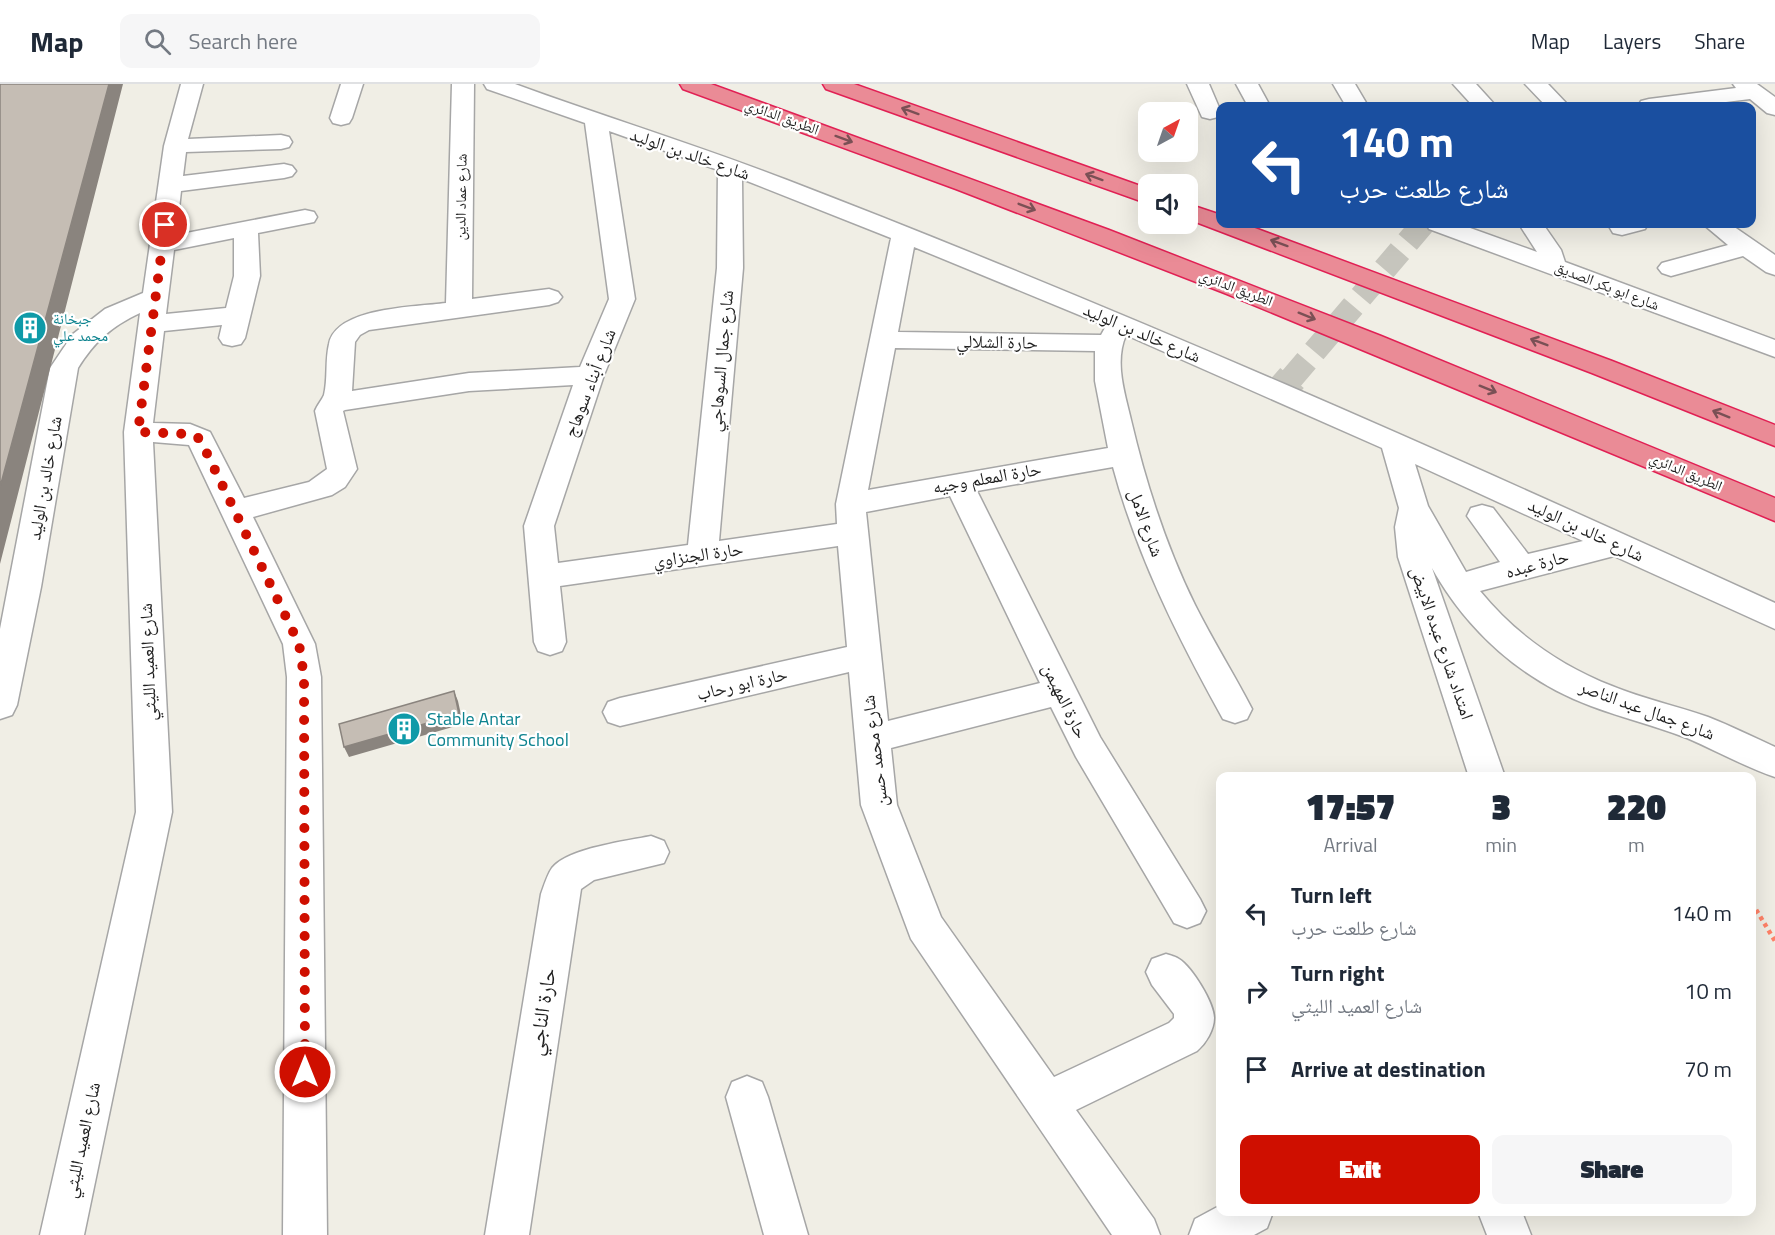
<!DOCTYPE html>
<html lang="en">
<head>
<meta charset="utf-8">
<style>
  :root { --surface:#fff; --page:#f6f6f7; --text:#1f2937; --muted:#747a83; --line:#e0e1e3; --accent:#cf0f00 }
  body { margin:0; font-family:"Titillium Web","Noto Naskh Arabic",sans-serif; background:var(--page); color:var(--text); height:100vh; display:flex; flex-direction:column; font-size:22px; white-space:nowrap }
  * { box-sizing:border-box; margin:0 }
  p { font-size:20px; color:var(--muted) }
  .icon { flex:none; width:33px; height:33px; fill:none; stroke:currentColor; stroke-width:2; stroke-linecap:round; stroke-linejoin:round }
  .map { position:relative; flex:1; overflow:hidden }
  .details { position:absolute; left:1216px; top:688px; width:540px; height:444px; display:flex; flex-direction:column; background:var(--surface); border-radius:12px; box-shadow:0 6px 24px #0002 }
  .details>* { flex:none }
  .banner { position:absolute; left:1216px; top:18px; width:540px; height:126px; border-radius:12px; box-shadow:0 6px 24px #0002; background:#1a4fa0; color:#fff; overflow:hidden }
  .needle { width:39px; rotate:40deg }
  .buttons { position:absolute; left:1138px; top:18px; display:grid; gap:12px }
  .buttons a { display:grid; place-items:center; width:60px; height:60px; border-radius:12px; background:var(--surface); box-shadow:0 6px 24px #0002; font-size:30px }
  .pin { position:absolute; display:grid; place-items:center; width:51px; height:51px; color:#fff; margin:-26px; border:3px solid #fff; border-radius:50%; box-shadow:0 2px 6px #0007 }
  .me { position:absolute; width:66px; margin:-33px; rotate:0deg; stroke-linejoin:round; filter:drop-shadow(0 0 4px #0008) }
  .turn { display:flex; align-items:center; gap:21px; height:126px; padding:0 24px; font-size:27px }
  .turn .icon { width:78px; height:78px; stroke-width:2.5 }
  .turn b { display:block; font-size:42px; line-height:51px }
  .eta { display:flex; justify-content:space-evenly; align-items:center; height:102px; text-align:center }
  .eta b { font-size:36px; font-weight:800; line-height:42px }
  .action { display:flex; gap:12px; margin-top:auto; padding:12px 24px }
  .action a { flex:1; height:69px; border-radius:12px; background:var(--accent); color:#fff; font-size:24px; font-weight:800; line-height:69px; text-align:center }
  .action a+a { background:var(--page); color:var(--text) }
  ul { padding:0; list-style:none }
  li { display:flex; align-items:center; gap:18px; height:78px; padding:0 24px }
  li div { flex:1 }
  li b { display:block; font-size:22px }
  li em { font-style:normal }
  header { display:flex; align-items:center; gap:36px; box-sizing:border-box; height:84px; padding:0 30px; background:var(--surface); border-bottom:2px solid var(--line) }
  header strong { font-size:28px }
  nav { display:flex; gap:33px; margin-inline-start:auto; font-size:21px }
  .search { width:420px; height:54px; background:var(--page); display:flex; align-items:center; gap:15px; box-sizing:border-box; padding:0 21px; border-radius:12px; color:var(--muted); font-size:22px }
  .map>svg:first-child { display:block }
  .lines { fill:none; stroke-linecap:round; stroke-linejoin:round }
  .minor-tunnel-far1 { stroke:#c6c5bd; stroke-width:24; stroke-dasharray:24 12; stroke-linecap:butt }
  .minor-tunnel { stroke:#c6c5bd; stroke-width:31; stroke-dasharray:31 16; stroke-linecap:butt }
  .minor-casing { stroke:#a6a6a6; stroke-width:3 }
  .highway-casing { stroke:#e12054; stroke-width:3 }
  .path { stroke:#ff8268; stroke-width:4.5; stroke-dasharray:4 4; stroke-linecap:butt }
  .minor { fill:#fff; fill-rule:evenodd }
  .highway { fill:#ea8b96; fill-rule:evenodd }
  .shaded-wall { fill:#8a847e }
  .building { fill:#c5bdb4; stroke:#8a847e; stroke-width:1.5 }
  .oneway { stroke:#7a5055 }
  .route { stroke:#cf0f00; stroke-width:10; stroke-dasharray:0 18 }
  .labels { text-anchor:middle; stroke-width:4.5; stroke-linejoin:round; paint-order:stroke }
  .far-street-label { font-size:15px; fill:#1f1f1f; stroke:#fff }
  .far-culture-label { font-size:15px; fill:#0d838f; stroke:#fff; text-anchor:start }
  .street-label { font-size:18px; fill:#1f1f1f; stroke:#fff }
  .culture-label { font-size:18px; fill:#0d838f; stroke:#fff; text-anchor:start }
  .near-street-label { font-size:21px; fill:#1f1f1f; stroke:#fff }
</style>
</head>
<body>
<header>
<strong>Map</strong>
<div class="search"><svg class="icon" aria-label="search" viewBox="0 0 24 24"><circle cx="10" cy="10" r="6"/><path d="M15 15l6 6"/></svg>Search here</div>
<nav><a>Map</a><a>Layers</a><a>Share</a></nav>
</header>
<div class="map">
<svg width="1775" height="1151" viewBox="0 0 1775 1151">
  <rect width="100%" height="100%" fill="#f0eee5"/>
  <g class="lines">
    <path class="minor-tunnel-far1" d="M1291 295 1423 140"/>
    <path class="minor-tunnel" d="M1280 308 1292 294"/>
    <defs>
      <path id="minor" d="M181 0H203L188 55 281 51 289 53 292 58 289 63 281 65 186 68 183 92 284 80 292 82 296 87 292 92 284 94 181 107 176 151 305 126 314 128 317 133 314 138 258 149 260 192 245 254 241 260 232 262 223 260 219 254 222 241 164 247 153 339 190 340 210 348 244 414 309 398 327 385 315 327C317 321 322 316 324 311 328 295 325 276 329 260 336 223 416 223 446 219L452 0H474L472 215 549 205 558 208 562 213 558 218 549 221 369 246 360 251 355 258 352 307 469 289 580 283 609 215 585 39 487 5 484 0H515C605 33 697 61 787 96 1122 225 1449 370 1775 519V545L1614 472 1480 507C1515 550 1561 582 1612 602 1643 615 1677 622 1708 633 1731 642 1753 653 1775 663V693C1745 683 1717 667 1687 654 1656 642 1623 634 1591 622 1523 597 1467 547 1432 484L1505 693H1469L1398 473 1395 443 1399 424 1382 364 1126 251C1114 278 1125 310 1131 336 1146 400 1166 462 1195 521 1213 557 1234 590 1252 625L1247 635 1235 639 1223 635C1178 554 1137 472 1113 383L977 407 1100 653 1200 815 1206 827 1200 839 1187 844 1174 839 1076 673 1051 623 891 664 897 721 941 833 1054 993 1169 939 1174 934V930L1152 901 1146 888 1152 875 1166 870C1170 871 1176 873 1179 875 1192 883 1214 919 1214 934 1214 946 1206 959 1197 967L1076 1026 1154 1135 1160 1151H1112L911 855 861 721 849 588 620 642 608 638 603 628 608 618 620 614 847 563 838 462 560 502 566 558 562 567 550 571 538 567 534 558 524 442 573 301 469 307 345 326 343 327 357 385 345 403 332 411 253 433 315 560 321 593 327 1151H283L287 593 283 560 189 361 153 358 172 728 84 1151H40L136 728 124 348 140 229C112 242 94 258 78 284L41 503 17 621 12 631 0 635V545L50 284 73 250 105 225 143 209 164 62ZM609 47 718 86 717 184 688 461 558 479 554 442 604 291 635 215ZM742 95 891 154 836 420 837 440 719 457 743 184ZM234 154V192L226 224 166 230 174 166ZM914 163 1106 242 1101 251 898 248ZM895 264 1095 267V297L1108 364 868 406ZM1415 380 1583 457 1528 470 1493 424 1482 421 1471 424 1467 432 1500 478 1466 488 1428 422ZM950 412 1040 599 888 637 866 428Z
        M341 0H363L352 34 349 39 341 41 333 39 330 34Z
        M1187 0H1209L1221 28 1218 33 1210 35 1202 33Z
        M1236 0H1258L1270 22H1248Z
        M1333 0H1355L1368 22H1346Z
        M1453 0H1476L1496 22H1473Z
        M1525 0H1548L1569 22H1546Z
        M1733 0H1757L1775 13V31L1767 29 1750 15 1694 22H1638L1641 17 1649 15 1736 4Z
        M1426 140H1459L1537 168 1519 140H1543L1561 166 1565 178 1775 256V273L1429 145Z
        M1613 140H1648L1645 145 1622 151 1613 149 1610 144Z
        M1703 140H1730L1775 171V191L1766 188 1743 172 1671 192 1662 189 1658 184 1662 179 1728 161Z
        M651 752 664 757 669 768 664 779 594 796 581 805 529 1151H485L541 810C544 802 547 791 552 784 568 764 627 757 651 752Z
        M747 992 762 998 768 1013 808 1151H764L726 1013 732 998Z
        M1221 1121V1128H1273L1267 1144 1254 1151H1189L1195 1135Z
        M1478 1128H1522L1531 1151H1487Z"/>
      <path id="highway" d="M680 0H711L1109 146 1381 252 1775 414V437L1227 210 956 105 683 5Z
        M823 0H854L1149 105V120L826 5Z
        M1188 120 1221 131V140H1244L1612 277 1775 341V362L1592 289 1188 135Z"/>
    </defs>
    <use href="#minor" class="minor-casing"/>
    <use href="#highway" class="highway-casing"/>
    <path class="path" d="M1752 819 1775 857"/>
    <use href="#minor" class="minor"/>
    <use href="#highway" class="highway"/>
  </g>
  <path class="shaded-wall" d="M109 0H123L0 480V403Z
    M454 607 458 617 463 640 349 673 344 663Z"/>
  <path class="building" d="M0 0H109L0 403Z
    M454 607 459 630 344 663 339 640Z"/>
  <defs><path id="oneway-shaft" d="M-6 0H5M1.5-3L5.5 0L1.5 3" fill="none" stroke-width="1.6" stroke-linecap="round" stroke-linejoin="round" transform="scale(1.5)"/></defs>
  <g class="oneway">
    <use href="#oneway-shaft" transform="translate(910 27) rotate(-160)"/>
    <use href="#oneway-shaft" transform="translate(844 55) rotate(20)"/>
    <use href="#oneway-shaft" transform="translate(1094 93) rotate(-160)"/>
    <use href="#oneway-shaft" transform="translate(1027 123) rotate(21)"/>
    <use href="#oneway-shaft" transform="translate(1279 159) rotate(-160)"/>
    <use href="#oneway-shaft" transform="translate(1307 232) rotate(22)"/>
    <use href="#oneway-shaft" transform="translate(1539 258) rotate(-159)"/>
    <use href="#oneway-shaft" transform="translate(1488 305) rotate(22)"/>
    <use href="#oneway-shaft" transform="translate(1721 330) rotate(-158)"/>
  </g>
  <g class="lines">
    <path class="route" d="M165 141 138 348 190 350 200 355 299 560 304 593 305 988"/>
  </g>
  <defs>
    <symbol id="building-disc" viewBox="-11 -11 22 22"><circle r="9.5" fill="#0f9aa8" stroke="#fff"/><path d="M-4-6H4V6H1V3H-1V6H-4ZM-2.5-4.3h1.7v1.8h-1.7ZM.8-4.3h1.7v1.8H.8ZM-2.5-1h1.7V.8h-1.7ZM.8-1h1.7V.8H.8Z" fill="#fff"/></symbol>
  </defs>
  <g fill-rule="evenodd">
    <use href="#building-disc" x="11" y="225" width="38" height="38"/>
    <use href="#building-disc" x="385" y="626" width="38" height="38"/>
  </g>
  <g class="labels">
    <g class="far-street-label">
      <text transform="translate(782 33) rotate(20)" y="5">الطريق الدائري</text>
      <text transform="translate(461 113) rotate(-89)" y="5">شارع عماد الدين</text>
      <text transform="translate(1607 202) rotate(21)" y="5">شارع ابو بكر الصديق</text>
      <text transform="translate(1236 204) rotate(21)" y="5">الطريق الدائري</text>
      <text transform="translate(1686 388) rotate(23)" y="5">الطريق الدائري</text>
    </g>
    <g class="far-culture-label">
      <text x="53" y="240">جبخانة<tspan x="53" dy="17">محمد علي</tspan></text>
    </g>
    <g class="street-label">
      <text transform="translate(690 70) rotate(19)" y="6">شارع خالد بن الوليد</text>
      <text transform="translate(1142 249) rotate(23)" y="6">شارع خالد بن الوليد</text>
      <text transform="translate(997 258) rotate(1)" y="6">حارة الشلالي</text>
      <text transform="translate(721 277) rotate(-85)" y="6">شارع جمال السوهاجي</text>
      <text transform="translate(590 299) rotate(-69)" y="6">شارع أبناء سوهاج</text>
      <text transform="translate(45 394) rotate(-80)" y="6">شارع خالد بن الوليد</text>
      <text transform="translate(987 394) rotate(-10)" y="6">حارة المعلم وجيه</text>
      <text transform="translate(1146 439) rotate(70)" y="6">شارع الامل</text>
      <text transform="translate(1586 446) rotate(25)" y="6">شارع خالد بن الوليد</text>
      <text transform="translate(698 471) rotate(-8)" y="6">حارة الجنزاوي</text>
      <text transform="translate(1537 480) rotate(-15)" y="6">حارة عبده</text>
      <text transform="translate(1442 559) rotate(71)" y="6">امتداد شارع عبده الابيض</text>
      <text transform="translate(148 578) rotate(-92)" y="6">شارع العميد الليثي</text>
      <text transform="translate(742 600) rotate(-13)" y="6">حارة ابو رحاب</text>
      <text transform="translate(1065 617) rotate(64)" y="6">حارة المهيمن</text>
      <text transform="translate(1647 626) rotate(20)" y="6">شارع جمال عبد الناصر</text>
      <text transform="translate(875 667) rotate(-97)" y="6">شارع محمد حسن</text>
      <text transform="translate(82 1056) rotate(-78)" y="6">شارع العميد الليثي</text>
    </g>
    <g class="culture-label">
      <text x="427" y="641">Stable Antar<tspan x="427" dy="21">Community School</tspan></text>
    </g>
    <g class="near-street-label">
      <text transform="translate(542 928) rotate(-81)" y="7">حارة الناجي</text>
    </g>
  </g>
</svg>
<div class="buttons">
<a><svg class="needle" viewBox="-14 -14 28 28"><path d="M0-13l5 13h-10z" fill="#e53935"/><path d="M0 13l5-13h-10z" fill="#747a83"/></svg></a>
<a><svg class="icon" aria-label="sound" viewBox="0 0 24 24"><path d="M4 9h4l5-4v14l-5-4H4zM17 9q2 3 0 6"/></svg></a>
</div>
<div class="pin" style="left:165px;top:141px;background:#d93025"><svg class="icon" aria-label="arrive" viewBox="0 0 24 24"><path d="M6 21V4h12l-3 4 3 4H6"/></svg></div>
<svg class="me" style="left:305px;top:988px" viewBox="-20 -20 40 40"><circle r="17" fill="#cf0f00" stroke="#fff" stroke-width="3"/><path d="M0-11L8 9 0 5-8 9z" fill="#fff"/></svg>
<div class="banner">
<div class="turn"><svg class="icon" aria-label="left" viewBox="0 0 24 24"><path d="M17 20v-9H6M10 6l-5 5 5 5"/></svg><div><b>140 m</b>شارع طلعت حرب</div></div>
</div>
<section class="details">
<div class="eta">
<div><b>17:57</b><p>Arrival</p></div>
<div><b>3</b><p>min</p></div>
<div><b>220</b><p>m</p></div>
</div>
<ul>
<li><svg class="icon" aria-label="left" viewBox="0 0 24 24"><path d="M17 20v-9H6M10 6l-5 5 5 5"/></svg><div><b>Turn left</b><p>شارع طلعت حرب</p></div><em>140 m</em></li>
<li><svg class="icon" aria-label="right" viewBox="0 0 24 24"><path d="M7 20v-9h11M14 6l5 5-5 5"/></svg><div><b>Turn right</b><p>شارع العميد الليثي</p></div><em>10 m</em></li>
<li><svg class="icon" aria-label="arrive" viewBox="0 0 24 24"><path d="M6 21V4h12l-3 4 3 4H6"/></svg><div><b>Arrive at destination</b></div><em>70 m</em></li>
</ul>
<div class="action"><a>Exit</a><a>Share</a></div>
</section>
</div>
</body>
</html>
